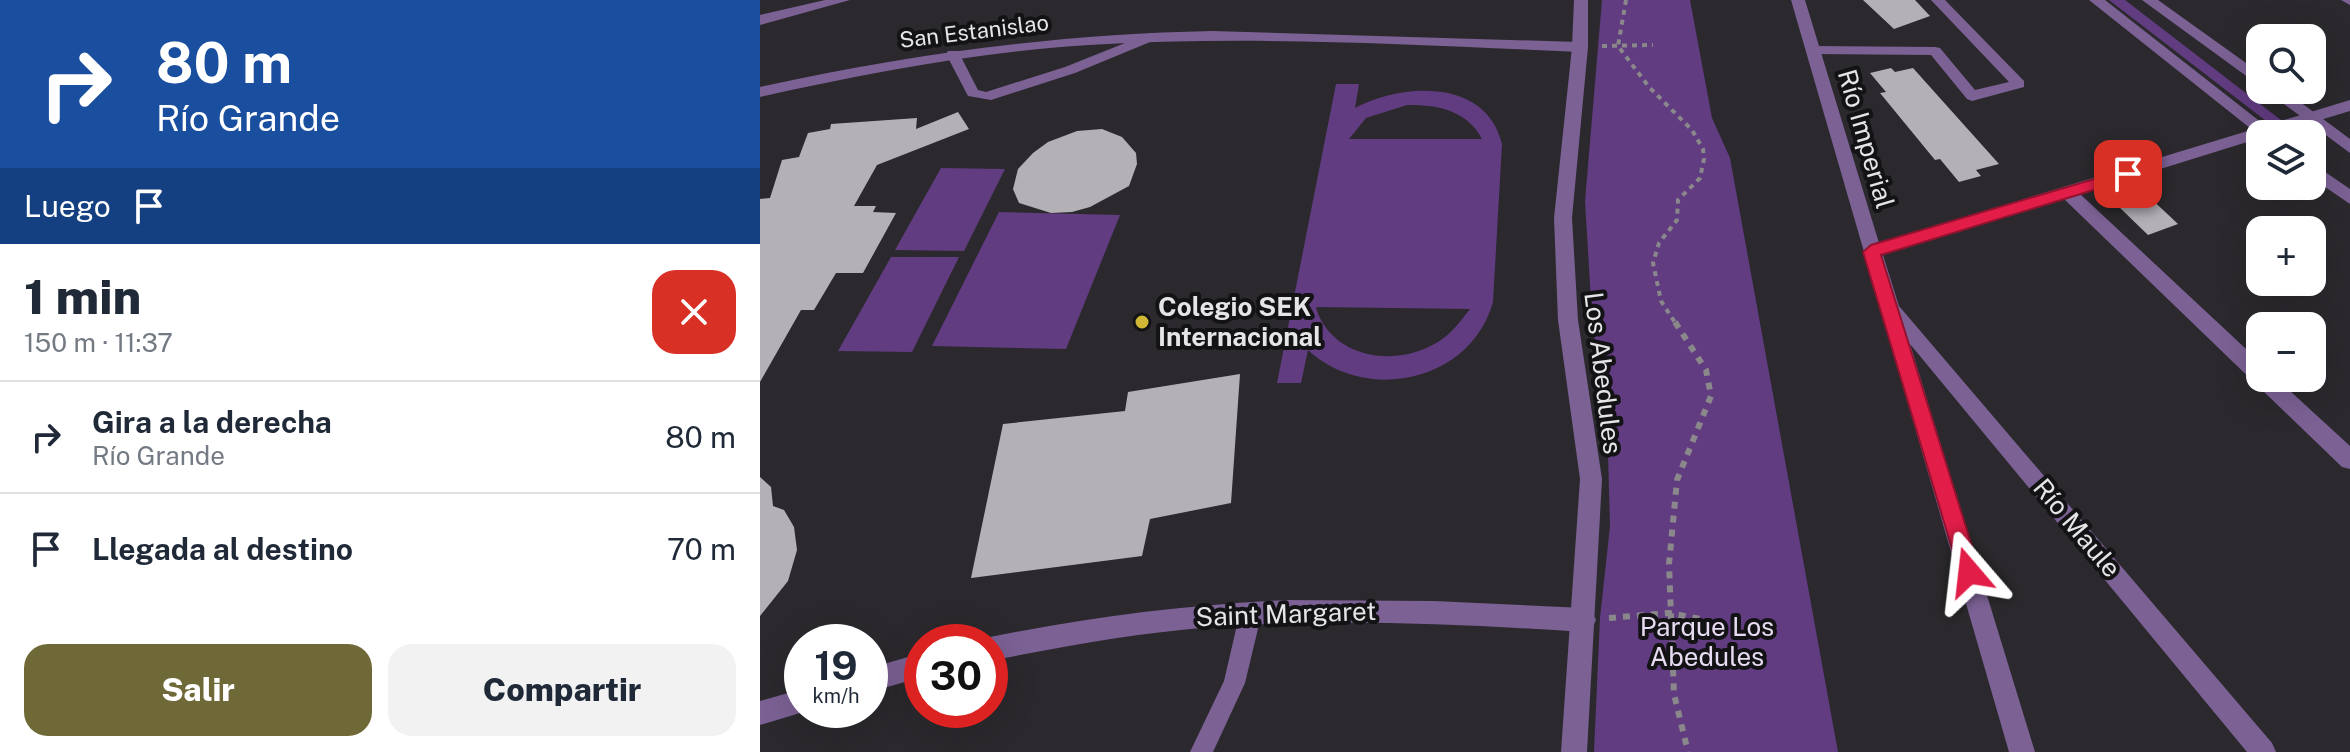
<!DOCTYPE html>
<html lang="es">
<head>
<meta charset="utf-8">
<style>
  :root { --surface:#fff; --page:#f2f2f3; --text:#1f2937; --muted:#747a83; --line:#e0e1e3; --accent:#6f6937 }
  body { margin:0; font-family:"Public Sans",sans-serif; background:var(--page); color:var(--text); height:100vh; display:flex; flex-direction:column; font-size:30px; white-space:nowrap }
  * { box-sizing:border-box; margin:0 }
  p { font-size:26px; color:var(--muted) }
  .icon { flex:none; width:44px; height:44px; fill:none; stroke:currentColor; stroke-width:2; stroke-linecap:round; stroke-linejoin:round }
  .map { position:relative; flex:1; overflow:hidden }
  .drawer { display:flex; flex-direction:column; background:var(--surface); width:760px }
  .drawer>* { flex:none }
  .guide { background:#1a4fa0; color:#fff; overflow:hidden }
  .fabs { position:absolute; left:1486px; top:24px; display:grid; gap:16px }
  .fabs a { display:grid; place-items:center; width:80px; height:80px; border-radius:16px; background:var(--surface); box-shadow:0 8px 32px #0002; font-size:40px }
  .speed { position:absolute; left:24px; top:624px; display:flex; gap:16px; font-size:40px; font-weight:700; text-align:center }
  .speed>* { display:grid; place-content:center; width:104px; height:104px; border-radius:50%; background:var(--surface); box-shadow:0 8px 32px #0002; line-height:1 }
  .speed small { font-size:20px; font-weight:400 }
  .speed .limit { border:12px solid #d22; background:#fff; color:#111 }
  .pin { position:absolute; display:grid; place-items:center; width:68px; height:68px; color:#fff; margin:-34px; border-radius:16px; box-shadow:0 4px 12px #0006 }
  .me { position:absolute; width:88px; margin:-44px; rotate:343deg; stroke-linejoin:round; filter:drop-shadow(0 0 6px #0008) }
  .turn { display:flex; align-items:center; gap:28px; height:168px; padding:0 24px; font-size:36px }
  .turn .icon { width:104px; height:104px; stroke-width:2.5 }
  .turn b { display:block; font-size:56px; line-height:68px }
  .then { display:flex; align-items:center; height:76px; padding:0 24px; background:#0003; gap:16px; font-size:30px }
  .round { display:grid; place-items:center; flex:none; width:84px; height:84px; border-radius:24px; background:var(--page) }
  .summary { display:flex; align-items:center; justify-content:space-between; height:136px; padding:0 24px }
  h1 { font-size:48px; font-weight:800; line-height:60px }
  .cta { display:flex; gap:16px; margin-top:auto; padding:16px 24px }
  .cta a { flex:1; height:92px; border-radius:24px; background:var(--accent); color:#fff; font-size:32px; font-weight:800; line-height:92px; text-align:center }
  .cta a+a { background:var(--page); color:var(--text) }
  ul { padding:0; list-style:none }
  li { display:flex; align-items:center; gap:24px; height:112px; padding:0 24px; border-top:2px solid var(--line) }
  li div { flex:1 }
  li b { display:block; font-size:30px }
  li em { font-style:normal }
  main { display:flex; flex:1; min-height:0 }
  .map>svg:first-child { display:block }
  .green { fill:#613c81; fill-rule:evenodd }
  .building { fill:#b3b1b6 }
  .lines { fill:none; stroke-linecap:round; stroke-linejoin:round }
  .path-far1 { stroke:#8a888b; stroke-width:4; stroke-dasharray:5 5; stroke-linecap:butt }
  .path { stroke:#8a888b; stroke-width:6; stroke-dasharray:7 7; stroke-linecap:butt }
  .service { fill:#7b6194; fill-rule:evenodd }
  .minor { fill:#7b6194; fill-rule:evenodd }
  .tertiary { fill:#7b6194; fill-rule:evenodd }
  .route { fill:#e11d48; stroke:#92132f; stroke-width:2 }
  .poi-dot { fill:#d1b736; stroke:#131214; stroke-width:3 }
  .labels { text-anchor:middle; stroke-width:8; stroke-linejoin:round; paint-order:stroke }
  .far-street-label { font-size:22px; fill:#e5e4e6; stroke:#131214 }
  .street-label { font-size:26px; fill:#e5e4e6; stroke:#131214 }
  .poi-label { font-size:26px; font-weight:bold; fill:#e5e4e6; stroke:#131214; text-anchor:start }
  .park-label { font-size:26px; fill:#e7dcf2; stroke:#131214 }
</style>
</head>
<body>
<main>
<section class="drawer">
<div class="guide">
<div class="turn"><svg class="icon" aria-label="right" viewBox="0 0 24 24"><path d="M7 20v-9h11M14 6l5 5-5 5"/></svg><div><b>80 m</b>Río Grande</div></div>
<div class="then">Luego<svg class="icon" aria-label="arrive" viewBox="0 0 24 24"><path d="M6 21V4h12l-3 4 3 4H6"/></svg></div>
</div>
<div class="summary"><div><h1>1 min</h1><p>150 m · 11:37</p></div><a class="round" style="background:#d93025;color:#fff"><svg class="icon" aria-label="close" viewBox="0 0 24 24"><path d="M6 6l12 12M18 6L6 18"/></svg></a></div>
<ul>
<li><svg class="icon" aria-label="right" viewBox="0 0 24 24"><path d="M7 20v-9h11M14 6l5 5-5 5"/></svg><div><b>Gira a la derecha</b><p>Río Grande</p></div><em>80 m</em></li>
<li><svg class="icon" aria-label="arrive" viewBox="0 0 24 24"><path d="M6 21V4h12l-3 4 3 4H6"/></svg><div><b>Llegada al destino</b></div><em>70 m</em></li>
</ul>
<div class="cta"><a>Salir</a><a>Compartir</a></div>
</section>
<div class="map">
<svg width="1590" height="752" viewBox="0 0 1590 752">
  <rect width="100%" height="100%" fill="#2b292d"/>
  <path class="green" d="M842 0H930L952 118 970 158 1078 752H834L840 618 850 526 848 453 832 317 825 201Z
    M1349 0H1365L1539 134H1523Z
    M576 84H599L595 108C642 83 726 78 742 144L733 302C711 382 606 404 548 350L541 383H517ZM647 105C677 104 708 111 722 139H589L606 118ZM556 308 557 307 710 309C702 319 695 329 685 337 644 369 573 362 556 308Z
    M181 168 245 169 204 251 135 250Z
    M239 212 360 215 306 349 172 346Z
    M131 257H199L152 352 78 351Z"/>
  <path class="building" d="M1103 0H1155L1170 16 1134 29Z
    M1131 68 1135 72 1153 68 1239 164 1216 170 1221 176 1199 182 1180 159 1175 160 1120 93 1126 92 1110 73Z
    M198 112 209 129 117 165 94 206H116L113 212 136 213 103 273H76L54 310H41L0 382V199L10 198 22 160 39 157 48 133 70 129 71 124 157 118 156 129Z
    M342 129 362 137 376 153 377 164 369 186 330 207 312 212 291 213 259 203 253 189 258 169 273 153 288 142 317 131Z
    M1385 193 1418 224 1388 235 1355 203Z
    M480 374 471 503 390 519 382 556 211 578 243 424 365 411 368 392Z
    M0 477 11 487 13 506 24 510 34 527 37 550 28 581 0 616Z"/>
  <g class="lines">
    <path class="path-far1" d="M866 0 858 46 889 87 932 130 943 149 944 159 940 178 918 200 917 220 899 243 893 263 901 301 916 324
      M842 46 893 45"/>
    <path class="path" d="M915 322 946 370 951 396 917 480 909 564 914 694 928 752
      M849 618 909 613 941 619"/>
    <path class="service" d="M1171 0H1185L1264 81V87L1212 101 1207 99 1171 55 1053 54 1046 50 1053 46 1175 47 1180 48 1215 90 1249 82Z
      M1581 0H1590V5Z
      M390 33 397 37 395 40 315 73 231 100 208 96 186 54 188 51H198L218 90 226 92 305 67Z
      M491 602 498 605 502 612 485 683 453 752H430L464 681 480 612 484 605Z"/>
    <path class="minor" d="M65 0H90L0 25V15Z
      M1031 0H1045L1119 243 1590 100V111L1514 134H1500V138L1320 194 1500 362V378H1516L1590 446V469L1582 467 1304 199 1123 255 1139 306 1512 743 1516 752H1487L1150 344 1275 752H1249Z
      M452 31 820 42 828 47 820 52C657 45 493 35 329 45 218 52 108 73 0 97V87C150 54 298 34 452 31Z
      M526 600 674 601 824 608 832 612 836 620 832 628 824 632C700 624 576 618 453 627 377 633 304 646 230 661V642H221L230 637C328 617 426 605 526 600Z
      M162 653V677L110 692V668Z
      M42 689V710H50L0 725V701Z"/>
    <path class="tertiary" d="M814 0H828V47L812 218 818 320 842 479 827 752H801L820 479 798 320 794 218 812 47Z
      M1329 0H1345L1516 134 1500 136Z
      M1382 0H1398L1500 73V86Z
      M1505 90H1524L1590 139V153Z
      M1552 163 1590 189V204L1552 178Z"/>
  </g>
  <path class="route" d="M1368 169 1373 170V178L1121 255 1220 572 1217 579 1209 582 1202 579 1199 572 1103 252 1111 245Z"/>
  <circle class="poi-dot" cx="382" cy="322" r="8"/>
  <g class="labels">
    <g class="far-street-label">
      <text transform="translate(214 31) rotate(-7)" y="8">San Estanislao</text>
    </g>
    <g class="street-label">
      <text transform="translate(1106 139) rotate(74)" y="9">Río Imperial</text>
      <text transform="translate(843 373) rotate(83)" y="9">Los Abedules</text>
      <text transform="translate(1317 528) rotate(50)" y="9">Río Maule</text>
      <text transform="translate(526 614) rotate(-2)" y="9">Saint Margaret</text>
    </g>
    <g class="poi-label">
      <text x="398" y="316">Colegio SEK<tspan x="398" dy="30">Internacional</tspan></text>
    </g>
    <g class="park-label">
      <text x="947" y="636">Parque Los<tspan x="947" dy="30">Abedules</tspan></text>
    </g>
  </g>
</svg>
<div class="fabs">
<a><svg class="icon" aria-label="search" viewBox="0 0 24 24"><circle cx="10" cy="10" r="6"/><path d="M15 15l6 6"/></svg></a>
<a><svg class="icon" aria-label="layers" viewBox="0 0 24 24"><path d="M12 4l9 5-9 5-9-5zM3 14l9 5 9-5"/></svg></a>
<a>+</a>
<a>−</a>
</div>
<div class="speed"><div>19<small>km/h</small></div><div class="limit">30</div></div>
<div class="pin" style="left:1368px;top:174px;background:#d93025"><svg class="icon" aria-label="arrive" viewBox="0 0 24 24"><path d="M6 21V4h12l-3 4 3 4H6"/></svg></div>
<svg class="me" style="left:1209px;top:572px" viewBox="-20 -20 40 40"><path d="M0-17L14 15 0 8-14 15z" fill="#e11d48" stroke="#fff" stroke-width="4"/></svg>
</div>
</main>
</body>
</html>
